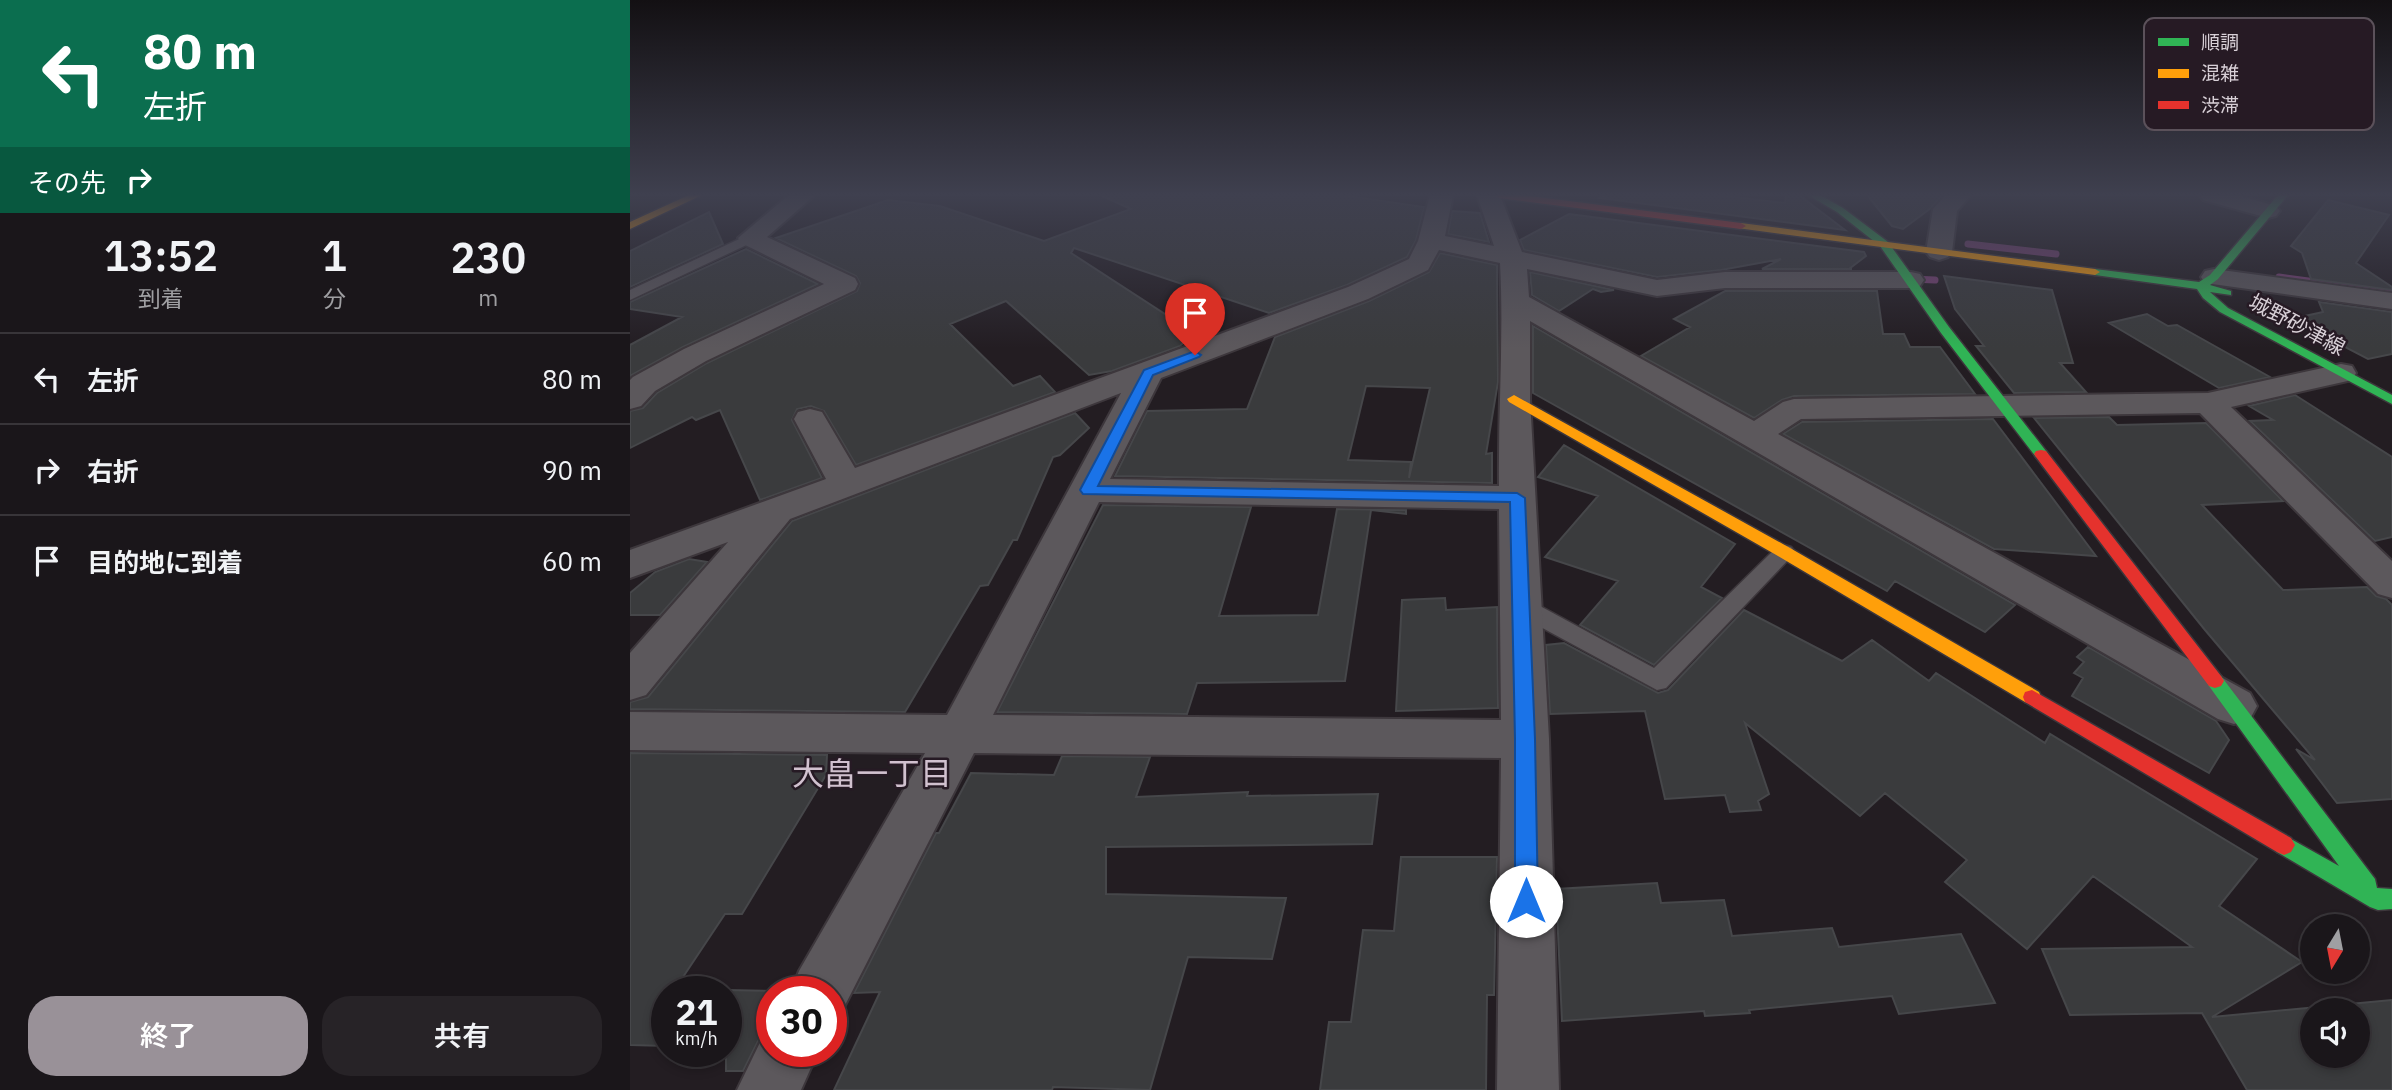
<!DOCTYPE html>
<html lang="ja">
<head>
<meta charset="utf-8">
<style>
  :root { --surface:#1a161a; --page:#272327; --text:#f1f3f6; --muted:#9f9fa2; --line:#383539; --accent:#999198 }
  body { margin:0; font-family:"IBM Plex Sans","Noto Sans JP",sans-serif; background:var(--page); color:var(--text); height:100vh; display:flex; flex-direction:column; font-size:26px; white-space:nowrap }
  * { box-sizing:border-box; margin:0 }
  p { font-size:23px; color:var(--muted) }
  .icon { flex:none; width:38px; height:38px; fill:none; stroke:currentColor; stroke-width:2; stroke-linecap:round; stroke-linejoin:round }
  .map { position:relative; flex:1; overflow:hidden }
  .side { display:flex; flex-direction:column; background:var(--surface); width:630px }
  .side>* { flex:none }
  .hud { background:#0b6e4f; color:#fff; overflow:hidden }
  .needle { width:46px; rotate:190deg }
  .controls { position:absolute; left:1670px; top:914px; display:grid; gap:14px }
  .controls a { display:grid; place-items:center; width:70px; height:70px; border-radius:50%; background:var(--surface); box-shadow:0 4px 10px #0003,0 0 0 2px var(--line); font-size:35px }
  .speed { position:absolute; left:21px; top:976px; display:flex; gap:14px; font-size:35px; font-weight:700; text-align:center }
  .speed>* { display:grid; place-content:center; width:91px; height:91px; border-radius:50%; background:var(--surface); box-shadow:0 4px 10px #0003,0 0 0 2px var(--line); line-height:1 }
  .speed small { font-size:18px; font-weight:400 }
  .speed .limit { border:10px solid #d22; background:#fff; color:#111 }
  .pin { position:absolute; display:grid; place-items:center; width:60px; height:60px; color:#fff; margin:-72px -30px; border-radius:50% 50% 50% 0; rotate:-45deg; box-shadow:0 0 7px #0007 }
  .pin .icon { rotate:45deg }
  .me { position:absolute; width:77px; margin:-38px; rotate:0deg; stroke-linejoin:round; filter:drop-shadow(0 0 5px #0008) }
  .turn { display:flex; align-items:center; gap:24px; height:147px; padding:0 28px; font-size:32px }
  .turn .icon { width:91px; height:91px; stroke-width:2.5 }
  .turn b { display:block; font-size:49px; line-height:60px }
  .then { display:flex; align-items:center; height:66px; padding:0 28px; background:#0003; gap:14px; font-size:26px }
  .eta { display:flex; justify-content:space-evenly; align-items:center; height:119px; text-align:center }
  .eta b { font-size:42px; font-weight:600; line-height:49px }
  .action { display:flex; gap:14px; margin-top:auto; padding:14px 28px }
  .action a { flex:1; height:80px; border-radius:28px; background:var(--accent); color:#fff; font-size:28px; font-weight:600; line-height:80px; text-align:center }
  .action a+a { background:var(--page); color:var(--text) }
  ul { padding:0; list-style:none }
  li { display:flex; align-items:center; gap:21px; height:91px; padding:0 28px; border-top:2px solid var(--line) }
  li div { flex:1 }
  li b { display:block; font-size:26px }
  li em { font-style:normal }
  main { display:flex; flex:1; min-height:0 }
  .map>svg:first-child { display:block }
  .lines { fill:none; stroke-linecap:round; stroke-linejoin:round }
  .stream { stroke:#774173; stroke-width:7 }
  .building { fill:#3a3b3d; stroke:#46474a; stroke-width:2; fill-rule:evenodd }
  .lane-casing { stroke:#3d373c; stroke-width:3 }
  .street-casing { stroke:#3d373c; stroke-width:4 }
  .fast-casing { stroke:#3d373c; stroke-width:3 }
  .slow-casing { stroke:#3d373c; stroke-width:3 }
  .jam-casing { stroke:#3d373c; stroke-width:3 }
  .lane { fill:#5c585c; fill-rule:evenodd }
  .street { fill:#5c585c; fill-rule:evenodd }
  .fast { fill:#30b455; fill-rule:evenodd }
  .slow { fill:#ff9f0a; fill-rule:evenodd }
  .jam { fill:#e5322d; fill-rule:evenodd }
  .route { fill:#1a73e8; stroke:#114b97; stroke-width:2 }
  .labels { text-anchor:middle; stroke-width:5; stroke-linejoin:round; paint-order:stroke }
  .far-street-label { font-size:21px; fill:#d8d0d7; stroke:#261a24 }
  .near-neighbourhood-label { font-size:32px; fill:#d1c1cf; stroke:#261a24 }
  .key { fill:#261a24; stroke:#5b515a; stroke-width:2 }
  .key-label { font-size:19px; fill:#d8d0d7 }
</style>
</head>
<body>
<main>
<section class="side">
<div class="hud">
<div class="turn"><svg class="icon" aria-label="left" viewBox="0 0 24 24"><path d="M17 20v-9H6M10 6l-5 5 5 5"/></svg><div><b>80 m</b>左折</div></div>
<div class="then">その先<svg class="icon" aria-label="right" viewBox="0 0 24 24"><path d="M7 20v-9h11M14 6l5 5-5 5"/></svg></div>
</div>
<div class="eta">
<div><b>13:52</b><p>到着</p></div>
<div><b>1</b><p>分</p></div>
<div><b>230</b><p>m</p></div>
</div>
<ul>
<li><svg class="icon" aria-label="left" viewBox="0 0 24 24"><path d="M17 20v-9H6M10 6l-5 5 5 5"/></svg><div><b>左折</b></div><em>80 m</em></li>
<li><svg class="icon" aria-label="right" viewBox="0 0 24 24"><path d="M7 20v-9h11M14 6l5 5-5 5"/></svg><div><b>右折</b></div><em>90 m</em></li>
<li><svg class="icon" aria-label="arrive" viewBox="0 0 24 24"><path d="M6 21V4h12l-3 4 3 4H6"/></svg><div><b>目的地に到着</b></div><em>60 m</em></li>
</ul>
<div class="action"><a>終了</a><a>共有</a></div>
</section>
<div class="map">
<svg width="1762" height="1090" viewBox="0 0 1762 1090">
  <rect width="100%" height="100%" fill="#231d22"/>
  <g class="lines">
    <path class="stream" d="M1338 244 1426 254
      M1649 277 1762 292
      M1281 279 1305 280"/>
  </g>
  <path class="building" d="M470 195H711L794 207 786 240 777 257 717 285 639 313 444 248 441 253 564 333 550 346 482 371 459 375 376 301 320 324 383 386 410 376 425 392 226 465 194 411 181 406 167 409 162 420 192 478 130 500 90 410 66 420 62 417 0 448V411L13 408 27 393 77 363 227 291 230 283 226 276 146 238 258 200 310 206 414 241 501 209Z
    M975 195H1088L1155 203 1156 195H1169L1215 230 969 198Z
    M1237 195H1312L1301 208 1273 229 1262 226Z
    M1698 200 1759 215 1726 263 1762 287V290L1681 279 1672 253 1661 246Z
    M822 211 850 213 859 242 818 234Z
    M79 212 93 244 0 287V251Z
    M939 214 1234 252 1236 256 1219 269H1222H1132L1151 259 1091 270 1027 277 894 250 890 240Z
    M116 249 188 284 53 347 0 376V345L52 317 0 309V302Z
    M810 253 867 265 868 382 856 454 862 453V483L485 476 517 411 617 409 645 337 739 301 799 272ZM736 386 800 388 779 478 781 462 718 460Z
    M900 272 984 290 971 292 963 289 929 311 902 295Z
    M1314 276 1422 290 1443 363H1430L1456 392 1384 393 1346 346H1354L1325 309Z
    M1095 291H1247L1253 334H1274L1280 347H1310L1345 394 1164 396 1152 400 1124 418 1011 356 1060 327 1044 319Z
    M1689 302 1762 312V354L1738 359 1661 319 1693 312Z
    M1517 314 1538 326 1547 325 1640 377 1589 388 1479 323Z
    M903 326 1385 605 1355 632 1265 581 1257 591 903 393Z
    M1665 395 1762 457V537L1745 541 1620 421 1643 420 1619 406Z
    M445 413 459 428 430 455 423 457 387 540H383L358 585 350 586 275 712 0 709V702L18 697 162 521Z
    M1479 417 1487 425 1576 423 1653 501 1572 505 1653 590 1737 587 1746 596 1756 599 1762 605V799L1707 803 1666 749 1685 760 1575 630 1404 418Z
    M1363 419 1466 556 1364 549 1153 434 1172 422Z
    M934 445 1105 544 1071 587 1092 598 1024 665 950 625 988 581 915 557 968 496 908 477Z
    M473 505 621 507 589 616 688 615 707 509 776 510V514L741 510 715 681 567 683 557 714 367 712Z
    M59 559 77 562 30 615H0V593L25 572Z
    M815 598 816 610 867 607 868 708 766 711 772 600Z
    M1114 610 1212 661 1242 640 1299 681 1306 673 1415 743 1420 734 1627 859 1589 906 1672 962 1582 1017 1762 1000V1090H1617L1572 1013 1440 1015 1412 949 1562 947 1463 876 1397 949 1315 882 1337 860 1255 793 1230 816 1115 723 1139 794 1128 801 1131 810 1100 812 1095 795 1035 799 1015 711 920 714 916 645 934 643 1028 693 1038 690ZM1682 1010H1727V1055H1682Z
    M1458 647 1586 721 1599 740 1579 773 1442 696 1453 678 1444 673 1454 662 1447 657Z
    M0 753 197 755 196 775 112 914H95L43 992H37V1046L0 1045Z
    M432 756 520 757 506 797 618 792 617 796 748 794 742 844 476 847V894L656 898 642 959 558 957 520 1090 423 1087 422 1090H204L250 992 224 993 306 833H309L341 773 424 775Z
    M771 857H867L864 995H857L856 1090H690L699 1022H721L733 930 764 931Z
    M1027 883 1031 903 1094 900 1102 936 1202 928 1209 947 1331 934 1365 1003 1269 1014 1262 996 1119 1010 1120 1013 1075 1016 1074 1011 932 1021 926 889Z
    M96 990 142 991V1026L134 1029 113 1071H96Z"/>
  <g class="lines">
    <defs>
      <path id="lane" d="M120 234 127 238 125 241 0 300V290Z
        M1154 545 1161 547 1165 552 1161 557 1036 688 1027 690 883 612 880 606 883 600 891 598 899 600 1024 668 1147 547Z"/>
      <path id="street" d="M159 195H185L137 237 225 278 228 284 225 290 76 361 25 391 11 406 0 409V380L3 377 54 349 194 284 111 243 108 238Z
        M800 195H823L815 236 864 246 847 195H870L892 252 1027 280 1095 272H1281L1290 274 1294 280 1290 286 1281 288H1095L1027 296 897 269 899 297 1124 421 1153 402 1164 399 1578 393 1711 364 1722 366 1726 373 1722 380 1601 407 1762 561V598L1748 594 1570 413 1171 419 1148 434 1620 693 1627 706 1620 719 1604 724 1588 719 900 321V399L919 739 929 1090H867L871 758 344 753 211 1013 201 1016V992H161L169 971 295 753 0 750V712L317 715 491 393 160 519 16 695 0 700V653L98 542 0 578V550L196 479 164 419 168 412 180 409 192 412 225 468 718 287 779 259 788 241ZM809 250 870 263C874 336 868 412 869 486L480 479 531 378 738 299 798 270ZM469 502 869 509 871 720 363 715Z
        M1316 195H1341L1327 211 1322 252 1318 257 1309 260 1300 257 1296 252 1303 209Z
        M1570 195H1607L1646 206 1650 211 1646 216 1638 218 1573 200Z
        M1584 269 1762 293V309L1575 283 1571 277 1575 271Z
        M142 1028V1052H188L171 1090H107L136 1030Z"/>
      <path id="fast" d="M1178 195H1190L1213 208 1258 242 1319 327 1416 451 1418 454 1416 457H1406L1311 333 1250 246 1207 212Z
        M1648 195H1658L1588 279 1580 285 1601 291V295L1580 292 1598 308 1762 395V404L1590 312 1573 298 1567 289 1465 275 1460 272 1465 269 1569 282 1580 275Z
        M1585 674 1591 676 1745 879 1747 888 1762 889V909L1748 910 1740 907 1647 852 1643 845 1647 838 1654 835 1709 866 1579 686 1576 681 1579 676Z"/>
      <path id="slow" d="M59 195H72L0 229V222Z
        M1111 223 1465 269 1470 272 1465 275 1107 228V224Z
        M884 395 1160 548 1409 692 1411 697 1409 702 1402 704 1395 702 1148 556 879 402 877 399Z"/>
      <path id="jam" d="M864 195H892L1111 223 1116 226 1111 229 869 198Z
        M1411 450 1416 451 1591 676 1594 681 1591 686 1585 688 1579 686 1406 457 1404 454 1406 451Z
        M1402 690 1661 838 1665 845 1661 852 1654 855 1647 852 1395 702 1393 697 1395 692Z"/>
    </defs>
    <use href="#lane" class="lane-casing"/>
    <use href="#street" class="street-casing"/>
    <use href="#fast" class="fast-casing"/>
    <use href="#slow" class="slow-casing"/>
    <use href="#jam" class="jam-casing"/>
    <use href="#lane" class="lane"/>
    <use href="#street" class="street"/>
    <use href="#fast" class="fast"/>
    <use href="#slow" class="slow"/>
    <use href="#jam" class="jam"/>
  </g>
  <linearGradient id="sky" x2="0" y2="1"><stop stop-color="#131013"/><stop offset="0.56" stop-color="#3f404f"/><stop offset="1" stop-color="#3f404f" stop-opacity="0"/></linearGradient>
  <rect width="1762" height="348" fill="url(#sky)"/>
  <path class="route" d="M565 351 571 355 569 357 523 375 468 486 887 493 895 498 905 739 908 901 904 909 896 912 888 909 885 901V739L880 502 453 494 450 490 514 370Z"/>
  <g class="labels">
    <g class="far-street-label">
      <text transform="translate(1667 325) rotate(28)" y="7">城野砂津線</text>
    </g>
    <g class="near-neighbourhood-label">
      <text x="242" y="785">大畠一丁目</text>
    </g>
  </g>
  <rect x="1514" y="18" width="230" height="112" rx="10" class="key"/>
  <rect x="1528" y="38" width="31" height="8" fill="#30b455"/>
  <rect x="1528" y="69" width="31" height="9" fill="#ff9f0a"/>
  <rect x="1528" y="101" width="31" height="8" fill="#e5322d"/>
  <g class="key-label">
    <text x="1571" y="49">順調</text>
    <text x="1571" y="80">混雑</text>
    <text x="1571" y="112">渋滞</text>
  </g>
</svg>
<div class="controls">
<a><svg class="needle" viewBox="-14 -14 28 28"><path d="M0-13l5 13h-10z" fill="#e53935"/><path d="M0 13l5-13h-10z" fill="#9f9fa2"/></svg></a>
<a><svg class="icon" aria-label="sound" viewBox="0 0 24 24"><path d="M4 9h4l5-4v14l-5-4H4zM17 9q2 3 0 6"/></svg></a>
</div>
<div class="speed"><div>21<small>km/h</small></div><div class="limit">30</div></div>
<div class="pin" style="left:565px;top:355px;background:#d93025"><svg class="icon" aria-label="arrive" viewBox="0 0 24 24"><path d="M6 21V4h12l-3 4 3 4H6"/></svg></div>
<svg class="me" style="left:896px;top:901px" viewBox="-20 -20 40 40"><circle r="19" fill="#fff"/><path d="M0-13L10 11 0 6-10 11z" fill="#1a73e8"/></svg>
</div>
</main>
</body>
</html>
